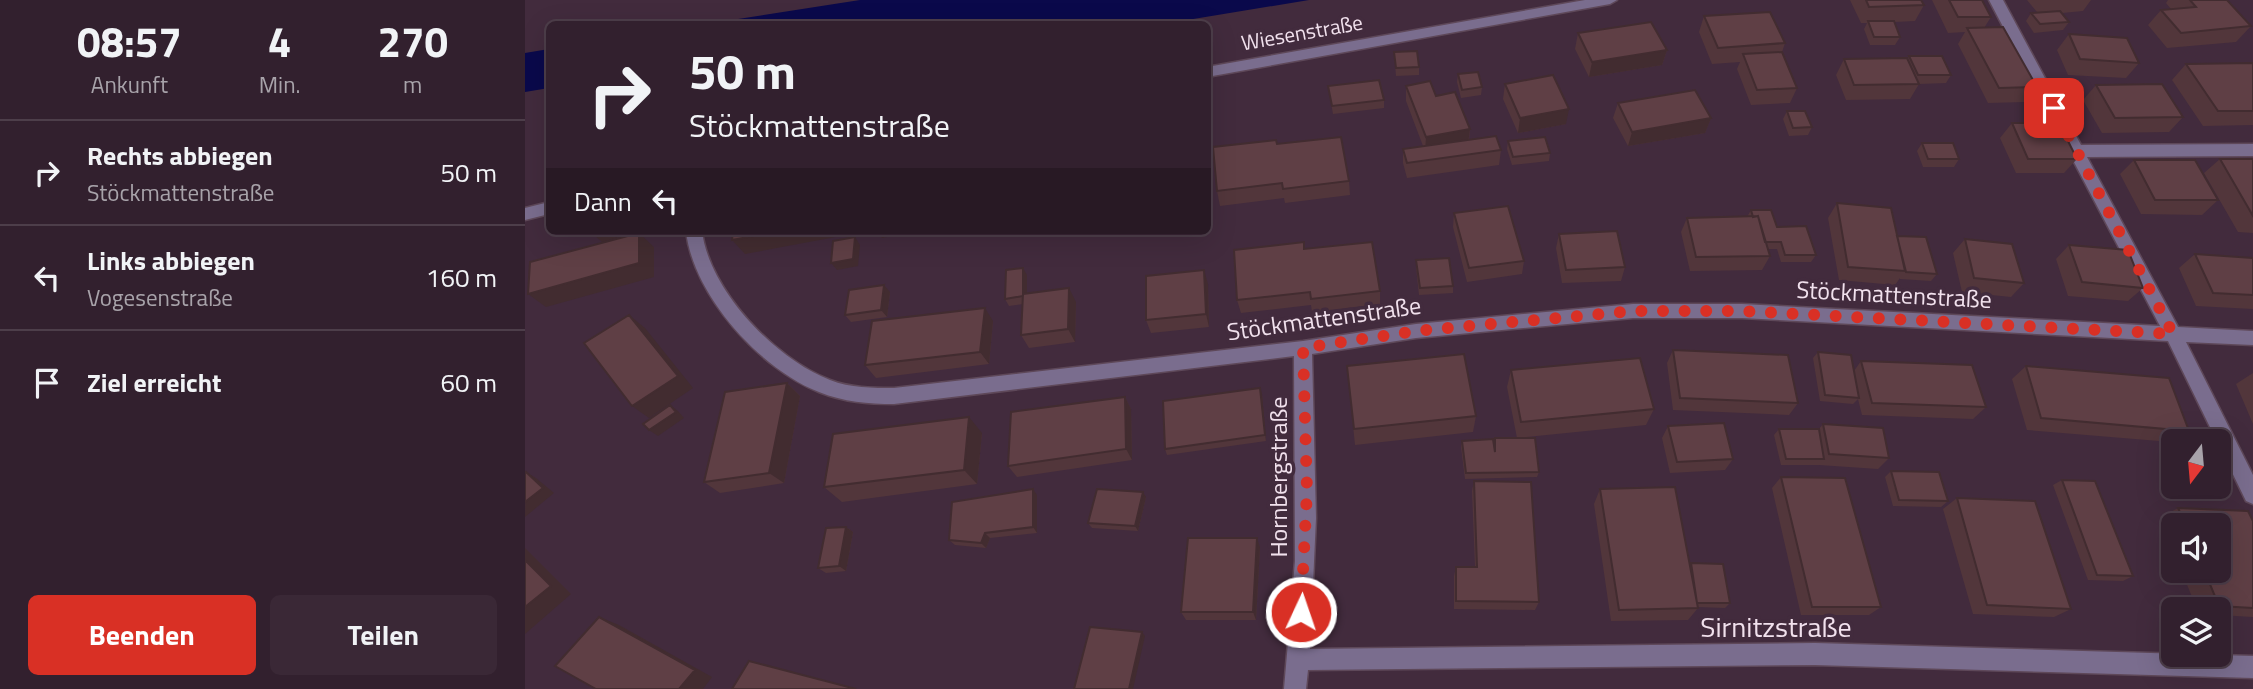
<!DOCTYPE html>
<html lang="de">
<head>
<meta charset="utf-8">
<style>
  :root { --surface:#32202e; --page:#3a2836; --text:#f1f3f6; --muted:#a8a3aa; --line:#4d3e4a; --accent:#d93025 }
  body { margin:0; font-family:"Titillium Web",sans-serif; background:var(--page); color:var(--text); height:100vh; display:flex; flex-direction:column; font-size:26px; white-space:nowrap }
  * { box-sizing:border-box; margin:0 }
  p { font-size:23px; color:var(--muted) }
  .icon { flex:none; width:38px; height:38px; fill:none; stroke:currentColor; stroke-width:2; stroke-linecap:round; stroke-linejoin:round }
  .map { position:relative; flex:1; overflow:hidden }
  .drawer { display:flex; flex-direction:column; background:var(--surface); width:525px }
  .drawer>* { flex:none }
  .guide { position:absolute; left:21px; top:21px; width:665px; height:214px; border-radius:10px; box-shadow:0 7px 28px #0002,0 0 0 2px var(--line); background:#32202e; color:var(--text); overflow:hidden }
  .needle { width:46px; rotate:196deg }
  .buttons { position:absolute; left:1636px; top:429px; display:grid; gap:14px }
  .buttons a { display:grid; place-items:center; width:70px; height:70px; border-radius:10px; background:var(--surface); box-shadow:0 7px 28px #0002,0 0 0 2px var(--line); font-size:35px }
  .pin { position:absolute; display:grid; place-items:center; width:60px; height:60px; color:#fff; margin:-30px; border-radius:14px; box-shadow:0 4px 10px #0006 }
  .me { position:absolute; width:77px; margin:-38px; rotate:3deg; stroke-linejoin:round; filter:drop-shadow(0 0 5px #0008) }
  .turn { display:flex; align-items:center; gap:24px; height:147px; padding:0 28px; font-size:32px }
  .turn .icon { width:91px; height:91px; stroke-width:2.5 }
  .turn b { display:block; font-size:49px; line-height:60px }
  .then { display:flex; align-items:center; height:66px; padding:0 28px; background:#0003; gap:14px; font-size:26px }
  .eta { display:flex; justify-content:space-evenly; align-items:center; height:119px; text-align:center }
  .eta b { font-size:42px; font-weight:700; line-height:49px }
  .primary-button { display:flex; gap:14px; margin-top:auto; padding:14px 28px }
  .primary-button a { flex:1; height:80px; border-radius:10px; background:var(--accent); color:#fff; font-size:28px; font-weight:700; line-height:80px; text-align:center }
  .primary-button a+a { background:var(--page); color:var(--text) }
  ul { padding:0; list-style:none }
  li { display:flex; align-items:center; gap:21px; height:105px; padding:0 28px; border-top:2px solid var(--line) }
  li div { flex:1 }
  li b { display:block; font-size:26px }
  li em { font-style:normal }
  main { display:flex; flex:1; min-height:0 }
  .map>svg:first-child { display:block }
  .water { fill:#0a094b }
  .lines { fill:none; stroke-linecap:round; stroke-linejoin:round }
  .minor-casing { stroke:#5e4859; stroke-width:3 }
  .minor { fill:#7a6d8e; fill-rule:evenodd }
  .wall { fill:#52363b }
  .shaded-wall { fill:#422c30 }
  .building { fill:#5f3f45; stroke:#422c30; stroke-width:2 }
  .route { stroke:#d93025; stroke-width:12; stroke-dasharray:0 21.6 }
  .labels { text-anchor:middle; stroke-width:7; stroke-linejoin:round; paint-order:stroke }
  .far-street-label { font-size:21px; fill:#f1e1ed; stroke:#422b3d }
  .street-label { font-size:24px; fill:#f1e1ed; stroke:#422b3d }
  .near-street-label { font-size:28px; fill:#f1e1ed; stroke:#422b3d }
</style>
</head>
<body>
<main>
<section class="drawer">
<div class="eta">
<div><b>08:57</b><p>Ankunft</p></div>
<div><b>4</b><p>Min.</p></div>
<div><b>270</b><p>m</p></div>
</div>
<ul>
<li><svg class="icon" aria-label="right" viewBox="0 0 24 24"><path d="M7 20v-9h11M14 6l5 5-5 5"/></svg><div><b>Rechts abbiegen</b><p>Stöckmattenstraße</p></div><em>50 m</em></li>
<li><svg class="icon" aria-label="left" viewBox="0 0 24 24"><path d="M17 20v-9H6M10 6l-5 5 5 5"/></svg><div><b>Links abbiegen</b><p>Vogesenstraße</p></div><em>160 m</em></li>
<li><svg class="icon" aria-label="arrive" viewBox="0 0 24 24"><path d="M6 21V4h12l-3 4 3 4H6"/></svg><div><b>Ziel erreicht</b></div><em>60 m</em></li>
</ul>
<div class="primary-button"><a>Beenden</a><a>Teilen</a></div>
</section>
<div class="map">
<svg width="1728" height="689" viewBox="0 0 1728 689">
  <rect width="100%" height="100%" fill="#422b3d"/>
  <path class="water" d="M335 0H784L638 24H181Z
    M24 49V88L0 92V53Z"/>
  <g class="lines">
    <defs>
      <path id="minor" d="M1060 0H1092L1085 4 682 77V67Z
        M1464 0H1478L1556 145 1728 144V156L1562 157 1653 327 1728 331V345L1661 342 1728 475V504L1721 501 1643 341 1217 318H1108L891 338 787 354 791 518 785 649 1290 643 1728 656V678L1290 665 783 670 781 689H759L770 561 769 356 369 404C343 404 319 402 294 392 235 369 168 295 161 231H177C184 290 250 359 305 380 325 388 348 388 369 388L778 341 891 324 1108 304H1217L1635 326Z
        M24 202V214L0 220V208Z"/>
    </defs>
    <use href="#minor" class="minor-casing"/>
    <use href="#minor" class="minor"/>
  </g>
  <path class="wall" d="M1325 0H1396L1399 5 1390 21 1369 22 1375 37 1370 45H1345L1339 29 1342 23H1336Z
    M1407 0H1457L1466 17 1459 28 1512 87 1500 102 1463 103 1433 44 1440 32 1423 33Z
    M1502 0H1566L1558 11 1537 13 1544 22 1538 30 1509 33 1501 21 1506 13 1512 12Z
    M1643 0H1702L1726 26 1711 42 1642 48 1623 25 1636 10 1646 9 1641 3Z
    M1179 16 1260 43 1257 52 1272 88 1265 103 1226 105 1212 69 1215 62 1187 64 1174 32Z
    M1053 33 1142 50 1137 65 1064 77 1050 49Z
    M1544 34 1614 63 1601 78 1543 75 1532 50Z
    M869 52 894 67V75L871 76Z
    M1384 56 1426 75 1421 83 1394 84 1385 99 1321 100 1311 75 1319 59H1383Z
    M1728 63V125L1678 126 1647 80 1661 64Z
    M933 74 957 87 956 95 936 98 932 82Z
    M980 84 1041 124 993 133 978 99Z
    M1571 85 1658 117 1644 132 1577 133 1558 100Z
    M803 86 859 100V108L808 114Z
    M881 86 911 96 945 129 944 140 976 150 974 165 882 178 878 163V149L898 146 881 101Z
    M1093 103 1186 118 1180 133 1103 146 1088 118Z
    M1262 111 1287 127 1283 135 1264 136 1258 119Z
    M1487 123 1552 159 1539 173H1491L1475 138Z
    M983 141 1025 153 1024 161 987 165 982 149Z
    M1397 143 1434 159 1429 167H1398L1392 151Z
    M752 144 824 181 825 195 760 203 759 198 695 206 692 191Z
    M1695 159H1728V233L1713 232 1679 173Z
    M1609 160 1693 200 1677 215 1616 214 1595 174Z
    M1312 203 1372 236 1412 274 1406 281 1375 279V278L1370 285 1314 280 1303 218Z
    M1226 210 1252 227 1291 255 1286 262H1256L1252 249H1243L1245 256 1237 270 1165 271 1156 232 1162 218 1222 217Z
    M929 213 999 261 997 274 942 282 928 227Z
    M1034 234 1100 267 1096 281 1037 283 1031 248Z
    M1440 239 1499 283 1486 297 1437 292 1428 253Z
    M1544 245 1618 288 1603 301 1543 296 1531 259Z
    M779 249 855 291V304L787 312 786 305 716 313 712 300Z
    M1670 254 1728 258V309L1671 306 1654 268Z
    M891 260 928 286V293L894 295 891 267Z
    M502 275V294L551 302 550 342 504 348 496 335 498 304 484 306 480 299Z
    M683 284 684 327 626 333 621 320Z
    M365 292 362 317 326 322 320 315Z
    M468 321 464 364 351 378 340 365Z
    M1148 350 1273 403 1264 415 1148 410 1142 363Z
    M1293 352 1329 371 1336 361 1461 407 1448 419 1337 415 1333 399 1328 404 1295 401 1288 358Z
    M822 366 951 416 948 432 830 445Z
    M1501 366 1664 431 1646 442 1502 430 1487 379Z
    M986 370 1129 409 1121 425 992 438 982 387Z
    M1728 373V424L1711 384Z
    M262 383 275 396 259 483 195 493 179 482Z
    M737 394 741 441 642 455 640 449Z
    M600 397 606 409 607 460 492 477 483 466Z
    M1298 424 1364 458 1353 469 1294 465H1256L1249 435 1254 429H1294Z
    M1143 426 1208 459 1200 470 1145 473 1137 438Z
    M457 433 452 484 317 502 299 487Z
    M970 438 1014 472 1012 477 940 479 936 447 937 441 968 445Z
    M1366 471 1423 501 1416 507 1368 506 1360 477Z
    M1256 477 1356 607 1344 615H1276L1247 488Z
    M1537 480 1608 576 1598 581 1563 580 1528 485Z
    M949 481 1014 602 1010 610 929 609V576L931 567H950L947 491Z
    M1075 489 1165 564 1205 603 1200 608 1173 607V608L1163 620 1086 621 1069 504Z
    M512 495V533L465 538 461 548 430 545 424 540Z
    M621 497 613 531 567 528 563 523Z
    M1432 498 1546 609 1529 617 1448 614 1418 509Z
    M1653 508 1728 521V617L1694 615V609H1672L1656 570H1694V525H1648V552L1635 518Z
    M321 527 328 532 321 571 301 573 293 568Z
    M735 547 731 620H661L656 612Z"/>
  <path class="shaded-wall" d="M1142 50 1137 65 1064 77 1067 62Z
    M1044 109 1041 124 993 133 995 118Z
    M1186 118 1180 133 1103 146 1107 132Z
    M945 129 943 144 900 152 901 137Z
    M82 231H108V233L77 242 69 235Z
    M255 231H317L316 236 220 254 207 240Z
    M353 231H392L357 238Z
    M114 233 129 247V277L21 307 3 294Z
    M330 237 335 245 333 266 312 270 306 263Z
    M498 268 502 275V303L498 296Z
    M679 270 683 284 684 327 681 314Z
    M359 285 365 292 362 317 356 310Z
    M544 288 551 302 550 342 543 329Z
    M460 308 468 321 464 364 455 352Z
    M104 315 120 328 168 388 124 418 107 406Z
    M262 383 275 396 259 483 244 473Z
    M735 388 737 394 741 441 740 435Z
    M600 397 606 409 607 460 601 449Z
    M145 405 153 411 159 418 133 436 124 430Z
    M444 417 457 433 452 484 439 470Z
    M1 472 11 478 29 493 0 517Z
    M508 489 512 495V533L508 527Z
    M618 492 621 497 613 531 610 526Z
    M321 527 328 532 321 571 314 566Z
    M460 533 465 538 461 548 456 543Z
    M732 538 735 547 731 620 728 612Z
    M0 548 46 594 0 634Z
    M74 617 94 625 187 677 178 689H154Z
    M617 632 620 636 608 689H604Z"/>
  <path class="building" d="M1341 0H1396L1399 5 1344 7Z
    M1424 0H1457L1466 17H1433Z
    M1665 0H1702L1726 26 1656 33 1636 10 1671 7Z
    M1535 11 1544 22 1515 24 1506 13Z
    M1245 12 1260 43 1193 48 1179 16Z
    M1343 21H1369L1375 37H1349Z
    M1126 22 1142 50 1067 62 1053 33Z
    M1478 27 1512 87 1474 88 1442 28Z
    M1544 34 1602 38 1614 63 1555 59Z
    M892 51 894 67 871 68 869 52Z
    M1257 52 1272 88 1232 90 1218 54Z
    M1384 56H1417L1426 75H1393Z
    M1382 58 1394 84 1329 85 1319 59Z
    M1728 63V111H1693L1661 64Z
    M953 72 957 87 937 90 933 74Z
    M1028 75 1044 109 995 118 980 84Z
    M854 80 859 100 807 106 803 86Z
    M905 81 911 96 930 92 945 129 901 137 881 86Z
    M1637 84 1658 117 1590 118 1571 85Z
    M1170 90 1186 118 1107 132 1093 103Z
    M1262 111H1280L1287 127 1268 128Z
    M1487 123H1534L1552 159H1503Z
    M971 136 976 150 882 163 878 149Z
    M816 137 824 181 758 189 757 183 692 191 688 147 751 140 752 144Z
    M1020 137 1025 153 988 157 983 141Z
    M1397 143H1428L1434 159H1403Z
    M1695 159H1728V216Z
    M1609 160H1670L1693 200H1630Z
    M1312 203 1366 208 1380 271 1323 267Z
    M983 206 999 261 944 268 929 213Z
    M1226 210H1246L1252 227 1281 226 1291 255H1260L1256 242H1240L1233 216 1228 217Z
    M1233 216 1245 256 1171 257 1162 218Z
    M69 231H82L69 235Z
    M208 231H255L207 240Z
    M1092 231 1100 267 1041 270 1034 234Z
    M114 233V263L3 294 5 262Z
    M1372 236 1401 237 1412 274 1381 272Z
    M330 237 328 259 306 263 308 241Z
    M1440 239 1487 244 1499 283 1449 278Z
    M779 242V249L847 242 855 291 786 299 785 292 712 300 709 250Z
    M1544 245 1603 250 1618 288 1557 282Z
    M1670 254 1728 258V295L1688 293Z
    M924 258 928 286 895 288 891 260Z
    M498 268V296L480 299 481 270Z
    M679 270 681 314 621 320V276Z
    M359 285 356 310 320 315 324 290Z
    M544 288 543 329 496 335 498 294Z
    M460 308 455 352 340 365 347 321Z
    M104 315 153 376 107 406 59 343Z
    M1148 350 1263 355 1273 403 1155 398Z
    M1293 352 1326 355 1334 398 1300 395Z
    M939 354 951 416 829 429 822 366Z
    M1115 358 1129 409 996 422 986 370Z
    M1336 361 1447 365 1461 407 1347 403Z
    M1501 366 1644 378 1664 431 1516 418Z
    M262 383 244 473 179 482 200 392Z
    M735 388 740 435 640 449 638 401Z
    M600 397 601 449 483 466 486 412Z
    M145 405 151 412 124 430 118 424Z
    M444 417 439 470 299 487 308 434Z
    M1199 423 1208 459 1152 462 1143 426Z
    M1298 424 1358 428 1364 458 1304 454Z
    M1254 429H1294L1299 459H1261Z
    M970 438H1010L1014 472 941 473 937 441 968 439 970 452Z
    M1366 471 1414 472 1423 501 1374 500Z
    M1 472 18 488 0 502V473Z
    M1256 477 1320 478 1356 607H1287Z
    M1537 480 1570 481 1608 576 1572 575Z
    M949 481 1006 482 1014 602 931 601V567H952Z
    M1150 487 1173 608 1094 610 1075 489Z
    M508 489V527L460 533 456 543 424 540 427 502Z
    M572 489 618 492 610 526 563 523Z
    M1432 498 1510 501 1546 609 1462 605Z
    M1653 508 1723 511 1728 521V608L1694 606 1679 570H1694V525H1661Z
    M321 527 314 566 293 568 301 528Z
    M663 538H732L728 612H656Z
    M0 560 26 586 0 607Z
    M1166 563 1198 564 1205 603H1172Z
    M74 617 170 670 154 689H71L30 666Z
    M565 627 617 632 604 689H549Z
    M224 661 331 689H207Z"/>
  <g class="lines">
    <path class="route" d="M776 612 782 491 778 348 891 331 1108 311H1217L1648 334 1529 108"/>
  </g>
  <g class="labels">
    <g class="far-street-label">
      <text transform="translate(777 33) rotate(-10)" y="7">Wiesenstraße</text>
    </g>
    <g class="street-label">
      <text transform="translate(1369 295) rotate(3)" y="8">Stöckmattenstraße</text>
      <text transform="translate(799 319) rotate(-8)" y="8">Stöckmattenstraße</text>
      <text transform="translate(754 477) rotate(-90)" y="8">Hornbergstraße</text>
    </g>
    <g class="near-street-label">
      <text x="1251" y="637">Sirnitzstraße</text>
    </g>
  </g>
</svg>
<div class="buttons">
<a><svg class="needle" viewBox="-14 -14 28 28"><path d="M0-13l5 13h-10z" fill="#e53935"/><path d="M0 13l5-13h-10z" fill="#a8a3aa"/></svg></a>
<a><svg class="icon" aria-label="sound" viewBox="0 0 24 24"><path d="M4 9h4l5-4v14l-5-4H4zM17 9q2 3 0 6"/></svg></a>
<a><svg class="icon" aria-label="layers" viewBox="0 0 24 24"><path d="M12 4l9 5-9 5-9-5zM3 14l9 5 9-5"/></svg></a>
</div>
<div class="pin" style="left:1529px;top:108px;background:#d93025"><svg class="icon" aria-label="arrive" viewBox="0 0 24 24"><path d="M6 21V4h12l-3 4 3 4H6"/></svg></div>
<svg class="me" style="left:776px;top:612px" viewBox="-20 -20 40 40"><circle r="17" fill="#d93025" stroke="#fff" stroke-width="3"/><path d="M0-11L8 9 0 5-8 9z" fill="#fff"/></svg>
<div class="guide">
<div class="turn"><svg class="icon" aria-label="right" viewBox="0 0 24 24"><path d="M7 20v-9h11M14 6l5 5-5 5"/></svg><div><b>50 m</b>Stöckmattenstraße</div></div>
<div class="then">Dann<svg class="icon" aria-label="left" viewBox="0 0 24 24"><path d="M17 20v-9H6M10 6l-5 5 5 5"/></svg></div>
</div>
</div>
</main>
</body>
</html>
